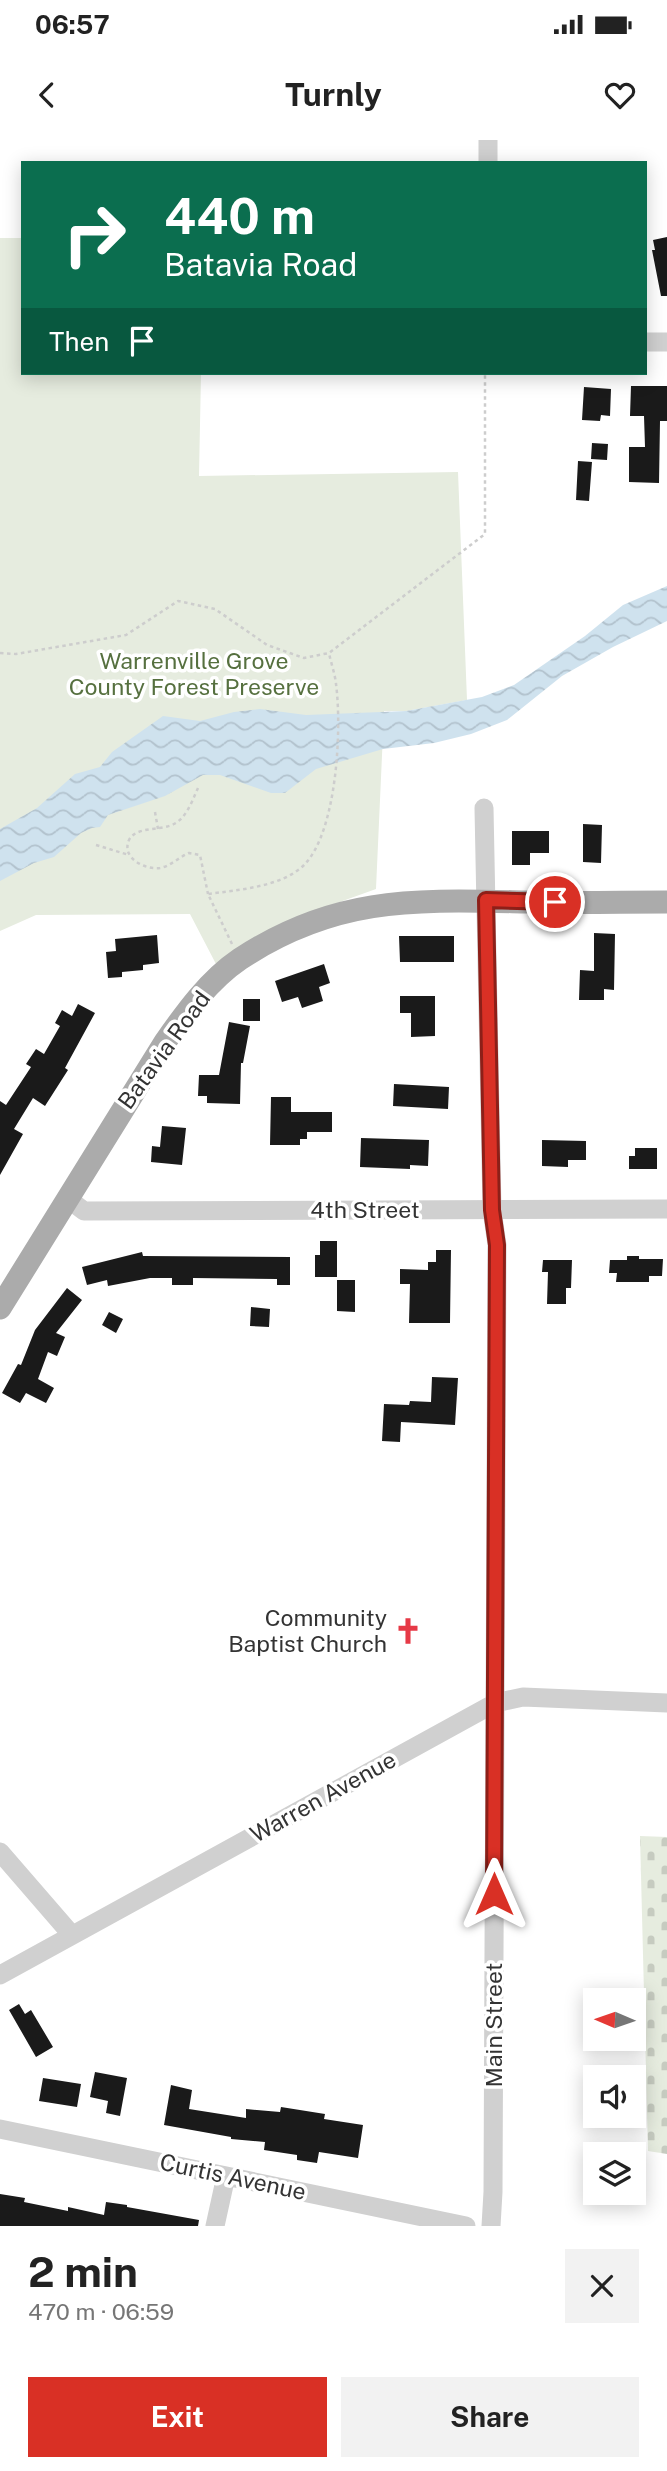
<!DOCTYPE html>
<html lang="en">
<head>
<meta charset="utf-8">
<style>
  :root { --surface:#fff; --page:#f2f2f2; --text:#222; --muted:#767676; --accent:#d93025 }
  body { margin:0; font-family:"Public Sans",sans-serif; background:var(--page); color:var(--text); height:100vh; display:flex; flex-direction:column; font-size:26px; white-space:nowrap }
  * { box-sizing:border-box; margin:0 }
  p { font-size:23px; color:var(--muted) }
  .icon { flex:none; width:38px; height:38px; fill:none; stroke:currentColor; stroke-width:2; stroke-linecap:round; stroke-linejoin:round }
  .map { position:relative; height:2086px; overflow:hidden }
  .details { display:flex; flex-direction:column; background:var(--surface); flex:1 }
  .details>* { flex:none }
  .top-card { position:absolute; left:21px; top:21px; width:626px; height:214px; border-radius:0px; box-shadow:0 4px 18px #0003; background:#0b6e4f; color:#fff; overflow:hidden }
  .needle { width:46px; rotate:272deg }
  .controls { position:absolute; left:583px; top:1848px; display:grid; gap:14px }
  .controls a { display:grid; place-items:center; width:63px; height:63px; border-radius:0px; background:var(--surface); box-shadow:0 4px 18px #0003; font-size:35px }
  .pin { position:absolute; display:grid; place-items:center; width:60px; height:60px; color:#fff; margin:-30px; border:4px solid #fff; border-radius:50%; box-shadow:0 2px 7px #0007 }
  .me { position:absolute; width:77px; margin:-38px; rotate:0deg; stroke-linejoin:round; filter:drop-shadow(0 0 5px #0008) }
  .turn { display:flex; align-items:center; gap:24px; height:147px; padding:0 28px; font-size:32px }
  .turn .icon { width:91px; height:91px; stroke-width:2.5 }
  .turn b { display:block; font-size:49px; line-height:60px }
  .then { display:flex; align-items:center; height:66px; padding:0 28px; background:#0003; gap:14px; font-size:26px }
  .round { display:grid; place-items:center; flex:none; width:74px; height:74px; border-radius:0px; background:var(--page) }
  .summary { display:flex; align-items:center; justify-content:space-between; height:119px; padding:0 28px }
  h1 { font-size:42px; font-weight:700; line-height:52px }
  .button { display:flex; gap:14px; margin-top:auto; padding:14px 28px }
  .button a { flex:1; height:80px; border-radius:0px; background:var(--accent); color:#fff; font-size:28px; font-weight:700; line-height:80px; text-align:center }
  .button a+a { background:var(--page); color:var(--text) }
  .status { display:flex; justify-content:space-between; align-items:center; height:49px; padding:0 35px; background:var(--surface); direction:ltr }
  .status svg { height:19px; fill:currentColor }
  header { display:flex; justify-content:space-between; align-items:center; height:91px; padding:0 28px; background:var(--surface); font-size:32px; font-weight:700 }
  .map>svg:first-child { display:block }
  .cemetery { fill:url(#cemetery-stones) }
  .park { fill:#e6ecdf }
  .water { fill:url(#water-waves) }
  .building { fill:#1a1a1a }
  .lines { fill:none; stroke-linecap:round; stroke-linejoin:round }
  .path { stroke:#cdcdcd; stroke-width:2.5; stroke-dasharray:3.5 3.5; stroke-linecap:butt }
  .minor { stroke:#d0d0d0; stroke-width:19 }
  .major { stroke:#ababab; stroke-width:23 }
  .route-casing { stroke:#8d1f18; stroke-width:18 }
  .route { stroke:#d93025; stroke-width:12 }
  .labels { text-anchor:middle; stroke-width:7; stroke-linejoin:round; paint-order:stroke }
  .park-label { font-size:23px; fill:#56703f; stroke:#fff }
  .street-label { font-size:23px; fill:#333; stroke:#fff }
  .poi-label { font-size:23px; fill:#333; stroke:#fff; text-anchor:end }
</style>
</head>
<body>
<div class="status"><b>06:57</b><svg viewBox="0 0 49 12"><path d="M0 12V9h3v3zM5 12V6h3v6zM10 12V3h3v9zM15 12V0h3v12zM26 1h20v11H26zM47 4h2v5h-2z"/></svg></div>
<header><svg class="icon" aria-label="back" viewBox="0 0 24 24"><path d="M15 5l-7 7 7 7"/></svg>Turnly<svg class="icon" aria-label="heart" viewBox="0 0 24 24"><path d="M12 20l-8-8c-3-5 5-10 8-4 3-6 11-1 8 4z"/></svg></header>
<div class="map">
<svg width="667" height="2086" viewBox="0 0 667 2086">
  <defs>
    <pattern id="cemetery-stones" width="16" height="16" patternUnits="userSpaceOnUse" patternTransform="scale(1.75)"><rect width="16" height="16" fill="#e6ecdf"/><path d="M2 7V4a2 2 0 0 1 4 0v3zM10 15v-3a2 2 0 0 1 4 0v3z" fill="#c6cbc0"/></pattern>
    <pattern id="water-waves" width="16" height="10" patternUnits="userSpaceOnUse" patternTransform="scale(1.75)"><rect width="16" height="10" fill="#cfe2ee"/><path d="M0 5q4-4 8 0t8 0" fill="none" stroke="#b2c2cd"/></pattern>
  </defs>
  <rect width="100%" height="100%" fill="#fff"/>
  <path class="cemetery" d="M640 1696 667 1697V2014L648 2011Z"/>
  <path class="park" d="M0 98H23V233H201L199 336 458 332 467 560 406 571H384L376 749 312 772 216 824 190 774 36 775 0 791Z"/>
  <path class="water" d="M667 446V481L613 507 562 536 507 580 471 594 434 603 383 609 316 629 285 653H271L220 635H203L165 656 108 675 100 687 92 688 81 693 54 717 34 723 0 741V689L37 668 75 634 100 627 112 612 163 576 200 581 234 572 260 569 306 575 406 571 482 557 514 545 585 496 623 465Z"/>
  <path class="building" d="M667 97V156H661L652 110H655L653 100Z
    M631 246H667V281H660L659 343 629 342V307H645L644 276H630Z
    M584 247 611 249 610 276 601 275 600 281 582 280Z
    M592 303 608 304 607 320 591 319Z
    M578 321 592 322 589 361 576 360Z
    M583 684 602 685 601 723 583 722Z
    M512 691H549V713H530V725H512Z
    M594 793 615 794 614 850 604 849V860H579L580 830 594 831Z
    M157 795 159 823 143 825V830L122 832V837L108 838 106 812 116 811 115 799Z
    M399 796H454V822H400Z
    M324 824 330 843 319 847 323 861 302 868 298 857 282 862 275 841Z
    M400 856H435V896L411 897V873H400Z
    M243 859H260V881H243Z
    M78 864 95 873 65 928 68 930 45 966 33 958 14 989 23 994 0 1035V961L6 965 31 927 26 924 36 909 44 914 60 886 55 883 62 870 72 876Z
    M229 882 250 886 243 923H241L240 964 207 963V956H198L199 935H219Z
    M394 944 449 947 448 969 393 966Z
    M271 957H291V972H332V992H307V999H300V1005H270Z
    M162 986 186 988 182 1025 151 1022 152 1006 160 1007Z
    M361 998 429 1000 428 1026 410 1025V1029L360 1027Z
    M542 1000 586 1001V1020H568V1027L542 1026Z
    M635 1008H657V1029H629V1016H635Z
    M320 1101H337V1137H315V1115H320Z
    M436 1110H451L450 1183H409L410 1144H400V1129L428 1130V1122H436Z
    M142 1112 143 1116 290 1117V1145H277V1139L193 1138V1145H172V1138H150L108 1146 107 1140 87 1145 82 1127Z
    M627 1116H639V1119H663L662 1136H649V1142H616L617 1133H609L610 1120H627Z
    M543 1120H572L571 1148H566V1164H547L548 1132H542Z
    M337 1140H355V1172L337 1171Z
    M67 1148 82 1160 56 1193 65 1197 57 1216 48 1212 38 1239 54 1248 46 1263 26 1253 20 1263 2 1253 18 1224 21 1225 35 1190Z
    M251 1167 270 1169 269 1187 250 1186Z
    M109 1172 123 1179 116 1193 102 1185Z
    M432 1237 458 1238 455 1285 401 1282 400 1302 382 1301 384 1264 409 1265 410 1261 431 1262Z
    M19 1864 25 1874 31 1870 53 1907 36 1917 9 1870Z
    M95 1932 127 1938 120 1976 106 1973 108 1961 90 1957Z
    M43 1938 81 1944 77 1967 39 1961Z
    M171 1945 192 1950 189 1969 246 1978V1969L280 1972 281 1967 325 1974 324 1979 363 1985 358 2018 319 2012 317 2023 297 2020V2015L264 2010 265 2002 231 1999V1997L164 1985Z
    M0 2054 25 2058 24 2062 68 2071V2067L104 2075 106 2062 127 2065V2067L199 2080 198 2086H0Z"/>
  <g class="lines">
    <path class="path" d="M0 513 16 514 126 495 178 461 215 469 267 505 304 518 329 513 485 394V233
      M198 648C192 661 187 677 174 684 161 691 136 686 129 700 121 718 145 730 160 728 171 726 179 717 189 713L200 715 208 754
      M155 672 158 689
      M96 705 129 715
      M232 804 208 754C237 750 282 747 304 725 337 692 342 589 336 544 335 534 331 523 329 513"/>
    <path class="minor" d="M488 23V0
      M646 202H667
      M484 668 492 1070 497 1105 493 2052 491 2086
      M67 1058 84 1071 667 1069
      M0 1712 71 1794
      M0 1835 495 1563 523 1557 667 1563
      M0 1989 466 2086
      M215 2086 226 2036"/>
    <path class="major" d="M0 1168 165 902C186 872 209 840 240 819 337 755 418 760 528 762 574 763 621 762 667 762"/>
  </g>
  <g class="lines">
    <defs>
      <path id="route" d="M494 1754 497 1105 492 1070 486 760 555 762"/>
    </defs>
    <use href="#route" class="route-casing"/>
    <use href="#route" class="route"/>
  </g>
  <defs>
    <symbol id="church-bare" viewBox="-9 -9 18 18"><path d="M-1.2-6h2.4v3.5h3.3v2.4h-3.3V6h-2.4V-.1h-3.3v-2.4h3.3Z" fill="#e63946" stroke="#fff" stroke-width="2.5" paint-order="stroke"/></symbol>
  </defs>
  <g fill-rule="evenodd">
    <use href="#church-bare" x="389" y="1472" width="38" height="38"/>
  </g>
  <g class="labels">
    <g class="park-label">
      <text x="194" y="529">Warrenville Grove<tspan x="194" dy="26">County Forest Preserve</tspan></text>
    </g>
    <g class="street-label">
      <text transform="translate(164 910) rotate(-54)" y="8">Batavia Road</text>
      <text x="365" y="1078">4th Street</text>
      <text transform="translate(323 1657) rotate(-29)" y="8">Warren Avenue</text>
      <text transform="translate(494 1885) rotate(-90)" y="8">Main Street</text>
      <text transform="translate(233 2037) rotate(12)" y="8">Curtis Avenue</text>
    </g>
    <g class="poi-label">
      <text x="387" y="1486">Community<tspan x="387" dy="26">Baptist Church</tspan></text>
    </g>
  </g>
</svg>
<div class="controls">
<a><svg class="needle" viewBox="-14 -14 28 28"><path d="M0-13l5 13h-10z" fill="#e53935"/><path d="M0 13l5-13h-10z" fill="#767676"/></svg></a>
<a><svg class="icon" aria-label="sound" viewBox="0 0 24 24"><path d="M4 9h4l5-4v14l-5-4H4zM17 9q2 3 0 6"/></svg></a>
<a><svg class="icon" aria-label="layers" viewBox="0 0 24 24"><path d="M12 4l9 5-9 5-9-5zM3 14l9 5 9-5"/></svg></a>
</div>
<div class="pin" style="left:555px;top:762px;background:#d93025"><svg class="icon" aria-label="arrive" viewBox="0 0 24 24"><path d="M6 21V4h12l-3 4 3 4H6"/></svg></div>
<svg class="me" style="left:494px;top:1754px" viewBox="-20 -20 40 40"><path d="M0-17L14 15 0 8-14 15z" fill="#d93025" stroke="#fff" stroke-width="4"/></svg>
<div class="top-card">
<div class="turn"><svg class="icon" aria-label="right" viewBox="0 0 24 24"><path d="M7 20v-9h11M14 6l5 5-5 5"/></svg><div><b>440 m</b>Batavia Road</div></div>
<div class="then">Then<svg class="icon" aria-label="arrive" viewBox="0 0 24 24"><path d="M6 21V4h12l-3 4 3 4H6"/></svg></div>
</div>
</div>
<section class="details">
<div class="summary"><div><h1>2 min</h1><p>470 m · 06:59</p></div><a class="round"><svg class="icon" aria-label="close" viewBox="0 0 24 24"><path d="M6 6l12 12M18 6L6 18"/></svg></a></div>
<div class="button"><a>Exit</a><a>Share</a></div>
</section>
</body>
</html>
